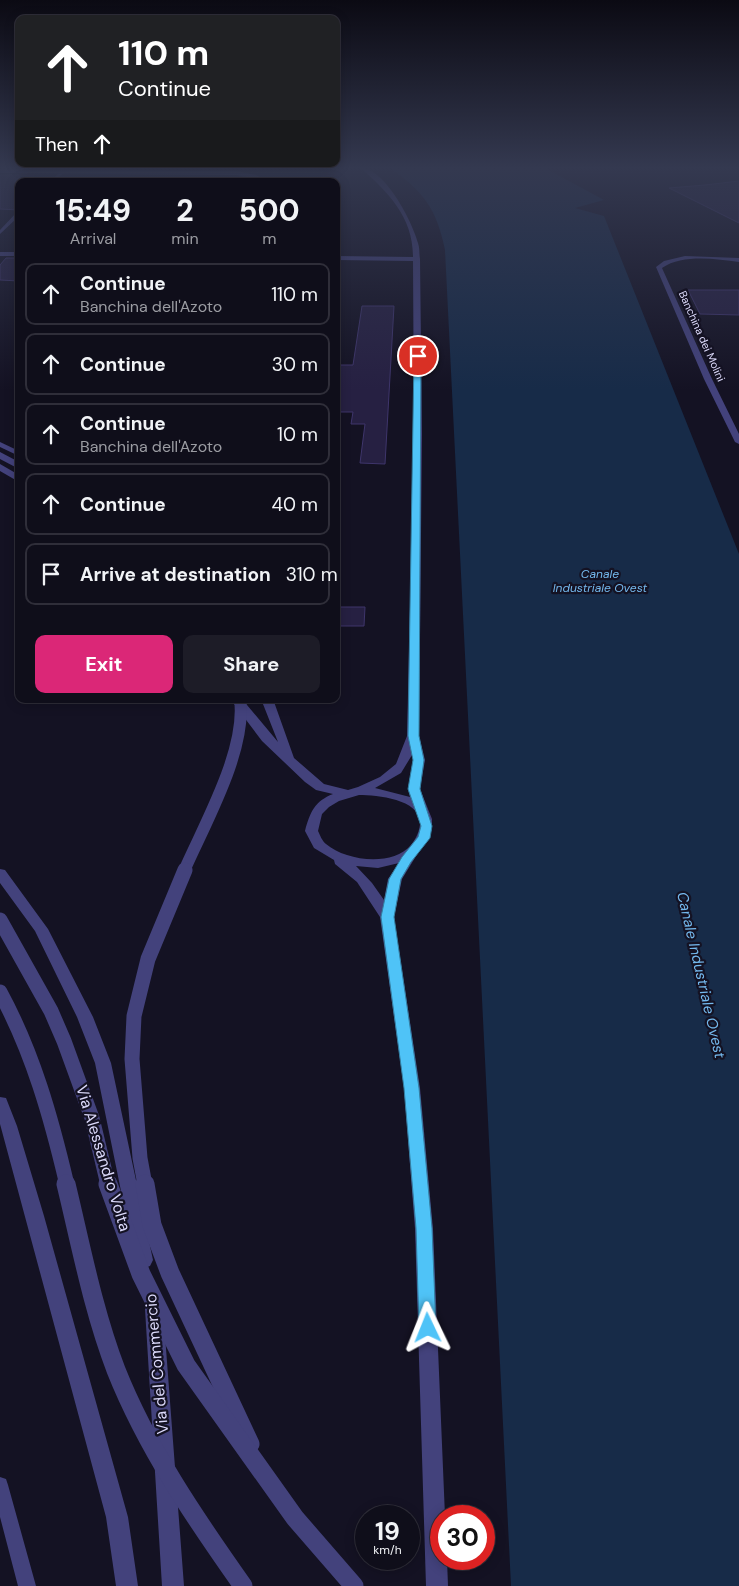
<!DOCTYPE html>
<html lang="en">
<head>
<meta charset="utf-8">
<style>
  :root { --surface:#0f0e1a; --page:#1d1c27; --text:#f1f3f6; --muted:#9b9ca2; --line:#2f2e39; --accent:#db2777 }
  body { margin:0; font-family:"DM Sans",sans-serif; background:var(--page); color:var(--text); height:100vh; display:flex; flex-direction:column; font-size:19px; white-space:nowrap }
  * { box-sizing:border-box; margin:0 }
  p { font-size:16px; color:var(--muted) }
  .icon { flex:none; width:28px; height:28px; fill:none; stroke:currentColor; stroke-width:2; stroke-linecap:round; stroke-linejoin:round }
  .map { position:relative; flex:1; overflow:hidden }
  .details { position:absolute; left:15px; top:178px; width:325px; height:525px; display:flex; flex-direction:column; background:var(--surface); border-radius:10px; box-shadow:0 2px 12px #0003,0 0 0 1px var(--line) }
  .details>* { flex:none }
  .guide { position:absolute; left:15px; top:15px; width:325px; height:152px; border-radius:10px; box-shadow:0 2px 12px #0003,0 0 0 1px var(--line); background:#202124; color:#fff; overflow:hidden }
  .speed { position:absolute; left:355px; top:1505px; display:flex; gap:10px; font-size:25px; font-weight:700; text-align:center }
  .speed>* { display:grid; place-content:center; width:65px; height:65px; border-radius:50%; background:var(--surface); box-shadow:0 2px 12px #0003,0 0 0 1px var(--line); line-height:1 }
  .speed small { font-size:12px; font-weight:400 }
  .speed .limit { border:8px solid #d22; background:#fff; color:#111 }
  .pin { position:absolute; display:grid; place-items:center; width:42px; height:42px; color:#fff; margin:-21px; border:2px solid #fff; border-radius:50%; box-shadow:0 1px 5px #0007 }
  .me { position:absolute; width:55px; margin:-28px; rotate:358deg; stroke-linejoin:round; filter:drop-shadow(0 0 4px #0008) }
  .turn { display:flex; align-items:center; gap:18px; height:105px; padding:0 20px; font-size:22px }
  .turn .icon { width:65px; height:65px; stroke-width:2.5 }
  .turn b { display:block; font-size:35px; line-height:42px }
  .then { display:flex; align-items:center; height:48px; padding:0 20px; background:#0003; gap:10px; font-size:19px }
  .eta { display:flex; justify-content:space-evenly; align-items:center; height:85px; text-align:center }
  .eta b { font-size:30px; font-weight:700; line-height:35px }
  .button { display:flex; gap:10px; margin-top:auto; padding:10px 20px }
  .button a { flex:1; height:58px; border-radius:10px; background:var(--accent); color:#fff; font-size:20px; font-weight:700; line-height:58px; text-align:center }
  .button a+a { background:var(--page); color:var(--text) }
  ul { padding:0; list-style:none }
  li { display:flex; align-items:center; gap:15px; height:62px; margin:0 10px 8px; padding:0 10px; border:2px solid var(--line); border-radius:10px }
  li div { flex:1 }
  li b { display:block; font-size:19px }
  li em { font-style:normal }
  .map>svg:first-child { display:block }
  .water { fill:#172b48 }
  .building { fill:#262042; stroke:#3e356b }
  .lines { fill:none; stroke-linecap:round; stroke-linejoin:round }
  .service { fill:#43427c; fill-rule:evenodd }
  .minor { fill:#43427c; fill-rule:evenodd }
  .tertiary { fill:#43427c; fill-rule:evenodd }
  .minor-bridge-far2 { stroke:#43427c; stroke-width:12 }
  .minor-bridge-far1 { stroke:#43427c; stroke-width:15 }
  .minor-bridge { stroke:#43427c; stroke-width:19 }
  .tertiary-bridge-far1 { stroke:#43427c; stroke-width:15 }
  .tertiary-bridge { stroke:#43427c; stroke-width:19 }
  .route { fill:#4fc3f7; stroke:#337fa1 }
  .labels { text-anchor:middle; stroke-width:4.5; stroke-linejoin:round; paint-order:stroke }
  .far-street-label { font-size:11px; fill:#dbd9fa; stroke:#141223 }
  .far-water-label { font-size:12px; font-style:italic; fill:#74b8ed; stroke:#141223 }
  .water-label { font-size:15px; font-style:italic; fill:#74b8ed; stroke:#141223 }
  .near-street-label { font-size:16px; fill:#dbd9fa; stroke:#141223 }
</style>
</head>
<body>
<div class="map">
<svg width="739" height="1586" viewBox="0 0 739 1586">
  <rect width="100%" height="100%" fill="#141223"/>
  <path class="water" d="M390 168H545L604 200 575 208 604 216 739 554V1586H511L445 250C437 209 423 191 390 168Z"/>
  <path class="building" d="M0 175H19V210L0 209Z
    M739 181V223L669 188 705 185Z
    M6 258H19V281L0 280V265Z
    M688 290H739V315L700 314Z
    M362 306H394L385 464 360 463 365 424H351L353 412H336V365H353Z
    M336 607H365L364 626H336Z"/>
  <g class="lines">
    <path class="service" d="M61 171 64 172 55 181H51Z
      M17 212H19V216L0 234V230Z
      M0 1477 6 1479 8 1485 36 1586H18L0 1517Z"/>
    <path class="minor" d="M361 168C385 168 413 223 418 243 420 249 419 254 420 259L422 434 419 736 425 760 420 789 432 819V830L402 879 394 917 420 1088 433 1229 445 1516H441V1559H447L448 1586H426L415 1229 404 1088 380 917 357 882 335 864 334 860 314 848 305 831C310 812 315 801 333 794L316 790 305 782 262 741 231 700 242 699 278 742 261 699H273L294 758 324 784 348 790 358 787 380 777 396 764 407 736 414 434 413 261 336 260V256L413 257C413 216 388 193 361 168ZM412 755 413 760 408 789 410 797 375 788 401 773ZM359 795C377 795 420 799 420 823 420 830 416 839 411 845 392 867 346 861 326 844 322 841 320 835 318 831L322 814 329 807 339 801ZM399 863 388 879 384 900 372 883 356 866 378 868Z
      M0 169 236 171 256 175 268 181 236 175 0 173Z
      M0 252H19V256H0Z
      M685 256 739 258V262C715 259 683 254 662 268L712 379 739 434V444L735 442 704 379 656 267 664 261Z
      M0 442 19 451V456L0 447Z
      M0 452 19 462V469L0 459Z
      M0 464 19 475V482L0 471Z"/>
    <path class="tertiary" d="M0 869 5 870 48 929 93 1017 111 1063 153 1260 150 1266 144 1268 138 1266 135 1260 95 1063 77 1017 35 931 0 883Z
      M0 1097 6 1098 17 1126 44 1216 128 1517 138 1586H116L106 1517 0 1124Z
      M154 1300 161 1303 163 1309 184 1586H162L145 1309 147 1303Z"/>
    <path class="minor-bridge-far2" d="M184 871C205 823 247 750 240 699"/>
    <path class="minor-bridge-far1" d="M145 1185 140 1158 132 1059 134 1016 148 959 185 870"/>
    <path class="minor-bridge" d="M145 1184 152 1225 170 1273 250 1444"/>
    <path class="tertiary-bridge-far1" d="M0 920 51 1011 64 1041 92 1118 108 1185
      M0 992C33 1053 51 1117 67 1185"/>
    <path class="tertiary-bridge" d="M66 1184C81 1246 93 1310 116 1370 147 1448 195 1518 243 1586
      M108 1184 141 1274 186 1365 295 1518 354 1586"/>
  </g>
  <linearGradient id="sky" x2="0" y2="1"><stop stop-color="#0b0a13"/><stop offset="0.43" stop-color="#343950"/><stop offset="1" stop-color="#343950" stop-opacity="0"/></linearGradient>
  <rect width="739" height="390" fill="url(#sky)"/>
  <path class="route" d="M418 354 421 356 419 736 424 760 420 789 432 826 430 838 411 862 401 879 394 917 419 1088 432 1228 436 1328 434 1334 428 1336 422 1334 419 1328 416 1228 404 1088 381 917 389 879 402 857 418 837 421 826 408 789 413 760 408 736 414 356Z"/>
  <g class="labels">
    <g class="far-street-label">
      <text transform="translate(702 336) rotate(66)" y="4">Banchina dei Molini</text>
    </g>
    <g class="far-water-label">
      <text x="600" y="578">Canale<tspan x="600" dy="14">Industriale Ovest</tspan></text>
    </g>
    <g class="water-label">
      <text transform="translate(701 975) rotate(77)" y="5">Canale Industriale Ovest</text>
    </g>
    <g class="near-street-label">
      <text transform="translate(104 1158) rotate(73)" y="6">Via Alessandro Volta</text>
      <text transform="translate(156 1364) rotate(-95)" y="6">Via del Commercio</text>
    </g>
  </g>
</svg>
<div class="speed"><div>19<small>km/h</small></div><div class="limit">30</div></div>
<div class="pin" style="left:418px;top:356px;background:#d93025"><svg class="icon" aria-label="arrive" viewBox="0 0 24 24"><path d="M6 21V4h12l-3 4 3 4H6"/></svg></div>
<svg class="me" style="left:428px;top:1328px" viewBox="-20 -20 40 40"><path d="M0-17L14 15 0 8-14 15z" fill="#4fc3f7" stroke="#fff" stroke-width="4"/></svg>
<div class="guide">
<div class="turn"><svg class="icon" aria-label="ahead" viewBox="0 0 24 24"><path d="M12 20V5M6 11l6-6 6 6"/></svg><div><b>110 m</b>Continue</div></div>
<div class="then">Then<svg class="icon" aria-label="ahead" viewBox="0 0 24 24"><path d="M12 20V5M6 11l6-6 6 6"/></svg></div>
</div>
<section class="details">
<div class="eta">
<div><b>15:49</b><p>Arrival</p></div>
<div><b>2</b><p>min</p></div>
<div><b>500</b><p>m</p></div>
</div>
<ul>
<li><svg class="icon" aria-label="ahead" viewBox="0 0 24 24"><path d="M12 20V5M6 11l6-6 6 6"/></svg><div><b>Continue</b><p>Banchina dell'Azoto</p></div><em>110 m</em></li>
<li><svg class="icon" aria-label="ahead" viewBox="0 0 24 24"><path d="M12 20V5M6 11l6-6 6 6"/></svg><div><b>Continue</b></div><em>30 m</em></li>
<li><svg class="icon" aria-label="ahead" viewBox="0 0 24 24"><path d="M12 20V5M6 11l6-6 6 6"/></svg><div><b>Continue</b><p>Banchina dell'Azoto</p></div><em>10 m</em></li>
<li><svg class="icon" aria-label="ahead" viewBox="0 0 24 24"><path d="M12 20V5M6 11l6-6 6 6"/></svg><div><b>Continue</b></div><em>40 m</em></li>
<li><svg class="icon" aria-label="arrive" viewBox="0 0 24 24"><path d="M6 21V4h12l-3 4 3 4H6"/></svg><div><b>Arrive at destination</b></div><em>310 m</em></li>
</ul>
<div class="button"><a>Exit</a><a>Share</a></div>
</section>
</div>
</body>
</html>
